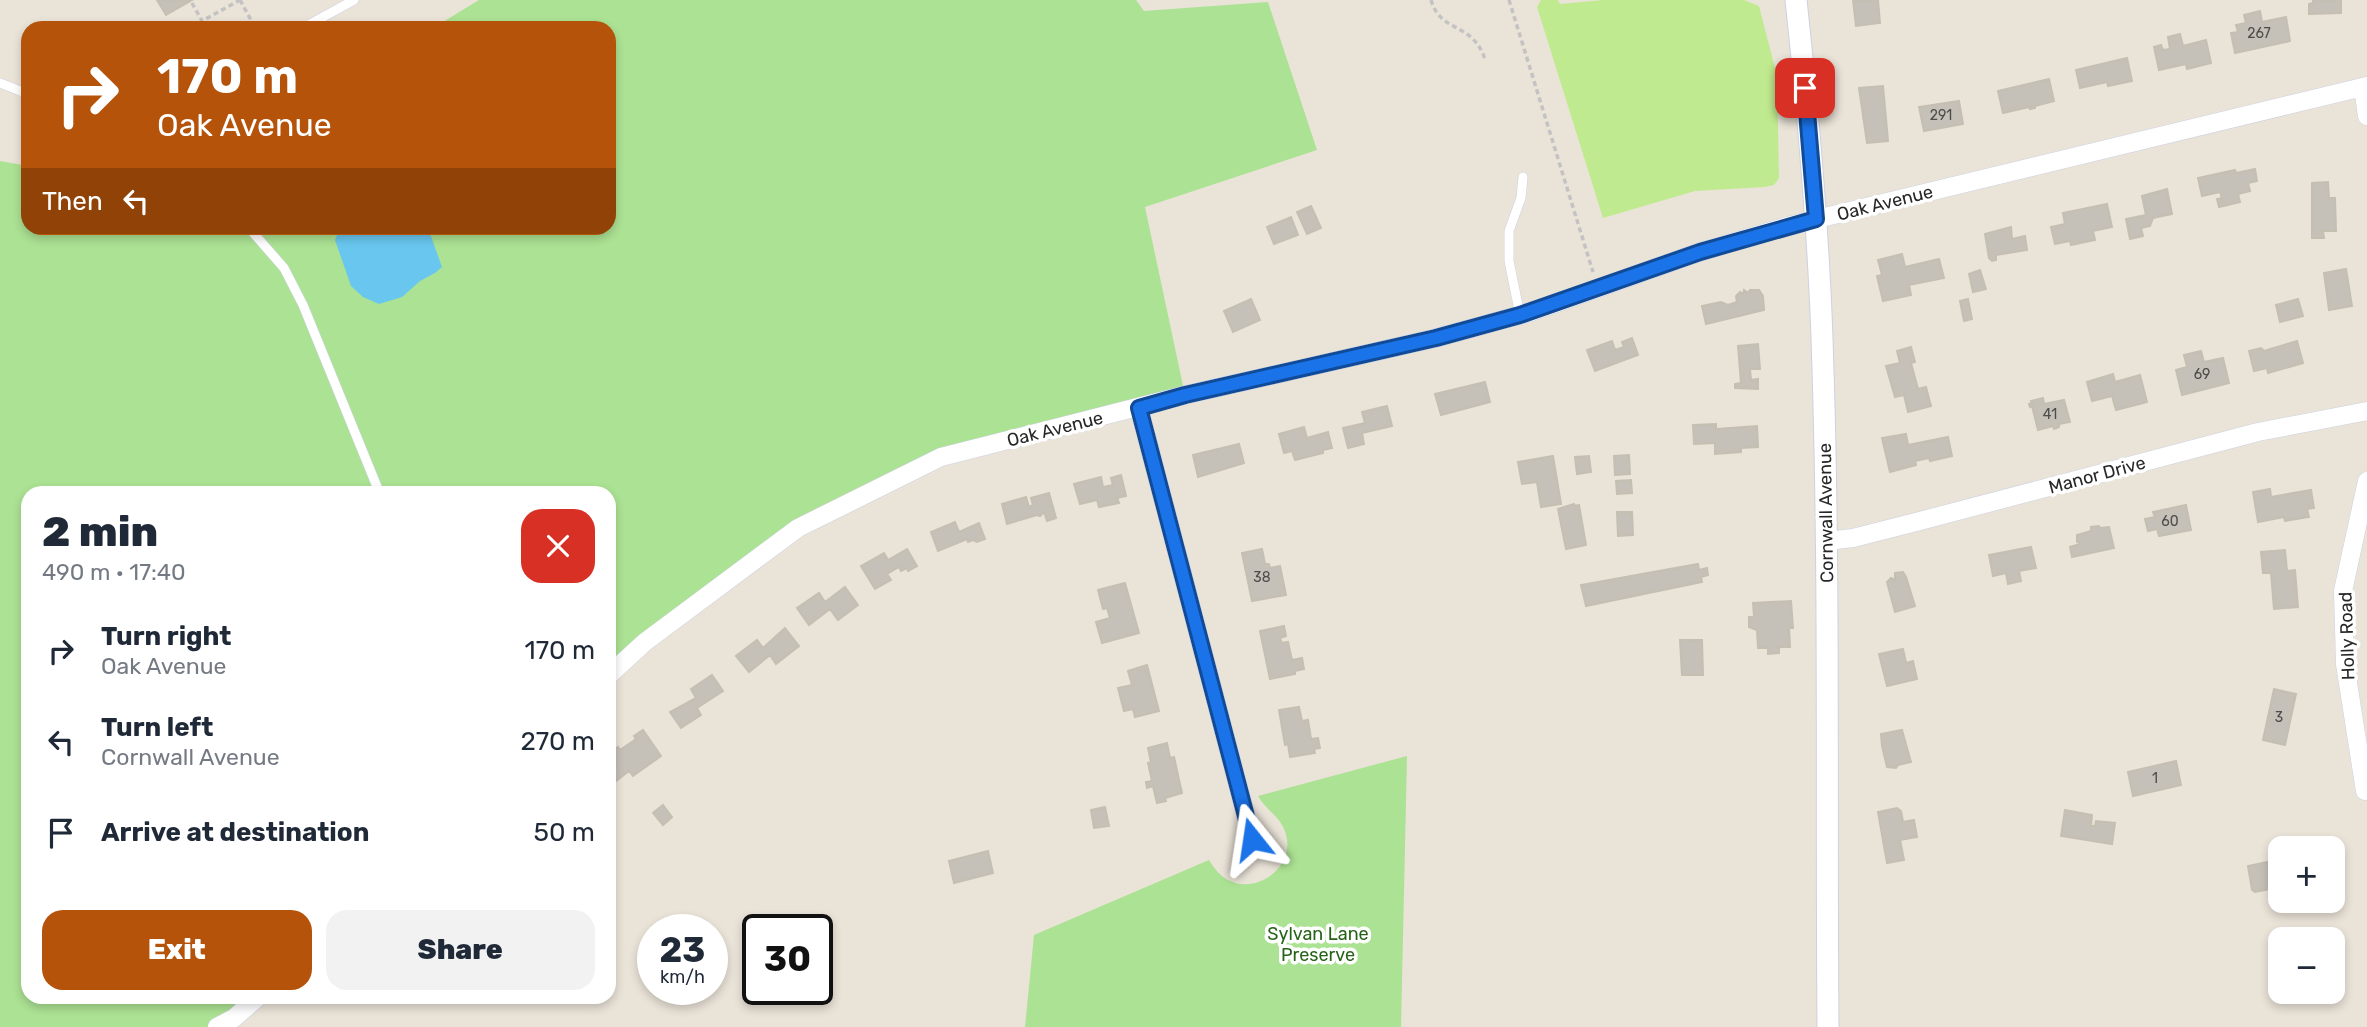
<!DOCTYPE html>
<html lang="en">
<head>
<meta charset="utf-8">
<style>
  :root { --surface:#fff; --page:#f2f2f3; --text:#1f2937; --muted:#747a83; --accent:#b45309 }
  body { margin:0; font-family:Rubik,sans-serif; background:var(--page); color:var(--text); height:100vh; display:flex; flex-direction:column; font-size:26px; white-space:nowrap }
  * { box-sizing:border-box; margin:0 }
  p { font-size:23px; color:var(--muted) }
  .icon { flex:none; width:38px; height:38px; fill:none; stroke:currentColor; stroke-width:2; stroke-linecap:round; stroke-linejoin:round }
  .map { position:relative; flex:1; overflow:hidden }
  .panel { position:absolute; left:21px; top:486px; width:595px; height:518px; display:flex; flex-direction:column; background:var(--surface); border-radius:21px; box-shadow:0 4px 10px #0003 }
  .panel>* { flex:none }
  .guide { position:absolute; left:21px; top:21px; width:595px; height:214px; border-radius:21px; box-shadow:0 4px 10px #0003; background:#b45309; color:#fff; overflow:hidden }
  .controls { position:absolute; left:2268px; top:836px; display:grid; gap:14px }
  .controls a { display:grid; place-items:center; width:77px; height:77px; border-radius:14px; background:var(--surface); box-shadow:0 4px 10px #0003; font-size:35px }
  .speed { position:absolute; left:637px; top:914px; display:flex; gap:14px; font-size:35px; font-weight:700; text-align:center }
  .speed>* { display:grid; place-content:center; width:91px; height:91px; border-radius:50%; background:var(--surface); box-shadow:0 4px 10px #0003; line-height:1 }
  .speed small { font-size:18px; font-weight:400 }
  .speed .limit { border:4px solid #111; border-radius:10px; background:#fff; color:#111 }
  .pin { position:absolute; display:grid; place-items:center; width:60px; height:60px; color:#fff; margin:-30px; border-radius:14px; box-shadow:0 4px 10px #0006 }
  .me { position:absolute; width:77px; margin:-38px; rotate:345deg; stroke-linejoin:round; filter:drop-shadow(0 0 5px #0008) }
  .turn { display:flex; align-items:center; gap:24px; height:147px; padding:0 21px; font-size:32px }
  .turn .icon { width:91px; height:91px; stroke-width:2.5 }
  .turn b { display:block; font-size:49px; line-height:60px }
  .then { display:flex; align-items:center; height:66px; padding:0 21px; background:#0003; gap:14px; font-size:26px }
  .round { display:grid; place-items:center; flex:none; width:74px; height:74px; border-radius:21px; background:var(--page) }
  .headline { display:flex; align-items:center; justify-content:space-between; height:119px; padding:0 21px }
  h1 { font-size:42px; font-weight:800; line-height:52px }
  .primary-button { display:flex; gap:14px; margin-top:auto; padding:14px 21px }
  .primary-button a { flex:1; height:80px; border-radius:21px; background:var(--accent); color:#fff; font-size:28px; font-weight:800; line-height:80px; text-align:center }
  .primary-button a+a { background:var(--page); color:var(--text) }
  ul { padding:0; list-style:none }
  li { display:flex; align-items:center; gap:21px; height:91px; padding:0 21px }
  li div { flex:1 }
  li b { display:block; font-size:26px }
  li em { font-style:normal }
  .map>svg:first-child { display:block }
  .green { fill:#ace293 }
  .pitch { fill:#c0ea8f }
  .water { fill:#69c7ef }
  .building { fill:#c5c0b8; stroke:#c5bfb2; stroke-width:2 }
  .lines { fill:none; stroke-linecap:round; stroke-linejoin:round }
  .service-casing { stroke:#ced1e1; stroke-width:10 }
  .minor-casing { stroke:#ced1e1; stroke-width:19 }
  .tertiary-casing { stroke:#ced1e1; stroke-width:23 }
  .path { stroke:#c3c3c3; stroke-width:3.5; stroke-dasharray:5 3.5; stroke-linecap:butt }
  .service { stroke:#fff; stroke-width:9 }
  .minor { stroke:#fff; stroke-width:18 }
  .tertiary { stroke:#fff; stroke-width:21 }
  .route-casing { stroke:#114b97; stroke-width:18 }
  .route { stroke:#1a73e8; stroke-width:12 }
  .labels { text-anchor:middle; stroke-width:7; stroke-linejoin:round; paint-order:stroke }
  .number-label { font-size:14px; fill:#4e4d4b }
  .street-label { font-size:18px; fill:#272727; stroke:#fff }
  .park-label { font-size:18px; fill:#266318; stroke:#fff }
</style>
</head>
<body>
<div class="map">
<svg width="2367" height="1027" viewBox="0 0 2367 1027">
  <rect width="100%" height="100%" fill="#eae3d8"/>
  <path class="green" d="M479 0H1136L1144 11 1268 2 1317 150 1145 207 1185 395 941 457 798 528 609 675V494H28V998H257L217 1027H0V161L28 166V228H609V28H433Z
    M1407 756 1401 1027H1025L1034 935 1209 860C1214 868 1219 875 1228 880 1257 895 1295 867 1286 835 1282 817 1266 811 1258 796Z"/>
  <path class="pitch" d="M1541 0H1558L1560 4 1603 0H1744L1759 6 1777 76 1779 178 1774 185 1764 187 1695 191 1603 218 1537 7Z"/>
  <path class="water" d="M340 228H428L442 267 435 273 420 281 402 297 379 304 363 297 351 286 335 240Z"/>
  <path class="building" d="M157 0H192L166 15Z
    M1853 0H1878L1880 23 1856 26Z
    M2313 0H2341V13L2309 14V4L2313 3Z
    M2260 11 2262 22 2286 17 2290 41 2235 53 2231 33 2238 32 2236 25 2246 23 2244 15Z
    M2180 34 2183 46 2206 40 2211 63 2187 69 2186 64 2159 70 2154 47 2161 45 2163 50 2170 49 2168 37Z
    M2127 58 2132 81 2108 86 2107 82 2080 88 2076 70Z
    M2049 79 2054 101 2035 106V108L2030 109 2029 107 2003 113 1998 91Z
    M1883 86 1888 141 1867 143 1859 88Z
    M1959 101 1963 124 1924 131 1919 107Z
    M2255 169 2257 181 2248 183 2250 191 2238 194 2240 202 2219 207 2217 199 2222 198 2220 192 2202 196 2198 178 2235 170 2236 173Z
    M2328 182 2329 198H2335L2336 231H2323L2324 238H2312V183Z
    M2167 189 2172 214 2153 218 2150 226 2141 228 2143 236 2130 239 2126 219 2146 215 2142 196Z
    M2107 204 2112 227 2093 231 2095 240 2071 245 2070 241 2055 244 2051 227 2065 224 2063 213Z
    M1311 206 1321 228 1307 234 1297 212Z
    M1291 217 1298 235 1274 244 1267 227Z
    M2011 227 2012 239 2025 236 2027 250 1996 255V260L1992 261 1989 258 1985 234Z
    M1902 254 1905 267 1939 259 1944 278 1909 285 1911 295 1883 301 1877 276 1882 275 1878 260Z
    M2346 269 2352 306 2329 310 2324 273Z
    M1980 270 1986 289 1973 292 1969 274Z
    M1744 290 1748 293 1750 290H1759L1763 296 1764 310 1706 324 1702 306 1721 302 1728 305 1737 302 1736 296 1740 292 1743 294Z
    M1251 299 1260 320 1233 332 1224 311Z
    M1968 299 1972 319 1964 321 1960 301Z
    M2298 299 2303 316 2280 322 2276 305Z
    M1632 338 1638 355 1595 371 1587 350 1612 341 1615 350 1624 347 1622 342Z
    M2297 341 2303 363 2268 373 2267 368 2254 371 2249 351 2261 348 2264 351Z
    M1758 344 1760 369H1750L1751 380 1758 379V389L1735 388V384L1741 383 1738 346Z
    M1911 347 1915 362 1911 363 1918 389 1926 387 1931 406 1908 412 1904 395 1895 397 1886 366 1900 363 1897 351Z
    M2201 351 2204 362 2223 358 2229 383 2182 395 2176 370 2187 367 2184 355Z
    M2113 374 2115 382 2140 375 2147 402 2116 410 2112 396 2092 401 2087 382Z
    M1485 382 1490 402 1441 415 1435 394Z
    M2043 398 2044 404 2064 400 2070 422 2059 424V427L2054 429 2053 426 2038 430 2032 406 2030 407 2029 404 2032 403 2031 401Z
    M1387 406 1392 426 1362 433 1364 444 1348 448 1343 428 1365 423 1362 412Z
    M1716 424V429L1757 426 1758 447 1741 448V452L1715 454V443L1694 444 1693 425Z
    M1304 427 1307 438 1328 432 1332 448 1323 450V453L1295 460 1292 451 1284 453 1279 434Z
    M1906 434 1908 445 1948 437 1952 456 1930 461 1929 458 1915 461 1916 465 1890 472 1882 438Z
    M1239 444 1244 463 1198 477 1193 455Z
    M1629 455 1630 474 1615 475 1614 456Z
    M1553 456 1561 504 1541 507 1537 482 1522 484 1518 462Z
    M1589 456 1591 472 1577 474 1575 457Z
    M1121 475 1126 496 1117 498 1119 503 1099 507 1097 500 1080 504 1074 484 1101 477 1103 487 1113 485 1111 478Z
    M1631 480 1632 493 1617 494 1616 481Z
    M2270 489 2271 497 2311 490 2314 508 2307 509 2309 517 2285 521 2284 517 2258 522 2253 492Z
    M1049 493 1056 518 1047 521 1044 512 1040 516 1037 515 1007 524 1002 504 1026 497 1029 507 1033 505 1031 498Z
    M1574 504 1575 506 1579 505 1586 545 1566 549 1558 509Z
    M2186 505 2191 530 2159 536 2157 529 2148 531 2145 519 2155 517 2153 512Z
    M1617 512H1632L1633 535 1618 536Z
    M955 522 959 532 979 523 985 539 977 542 973 540 968 542 967 539 938 551 931 532Z
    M2099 526 2100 528 2109 527 2114 548 2072 557 2070 547 2080 544 2077 542V535L2091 531V527Z
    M2031 547 2036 568 2019 571 2021 581 2008 584 2006 573 1993 576 1989 555Z
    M907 549 917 566 908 571 907 568 901 571 899 567 887 574 891 580 875 589 861 566 884 553 888 560Z
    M1262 549 1265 564H1269L1270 568 1280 566 1286 595 1252 601 1242 553Z
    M2285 550 2287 571 2295 570 2298 607 2274 609 2271 573H2263L2261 552Z
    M1698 564 1699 570 1707 568 1708 575 1701 577 1702 582 1586 606 1581 585Z
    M1903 572 1906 577 1915 606 1895 612 1887 582 1891 578 1895 580V573Z
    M1125 583 1139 633 1102 643 1096 622 1110 618 1107 608 1103 609 1098 590Z
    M845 587 858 605 838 620 830 609 809 625 797 608 819 593 825 602Z
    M1791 601 1793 628H1789L1790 647H1779V653L1768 654V648H1758L1757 630 1749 627V617H1754L1753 603Z
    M1284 626 1286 636 1280 638 1282 643 1288 642 1292 660 1302 658 1304 669 1295 671V674L1270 679 1260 631Z
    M785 628 799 646 776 664 770 655 749 672 736 656 757 640 763 648Z
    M1680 640H1702L1703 675H1682Z
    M1903 649 1906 663 1913 661 1917 679 1887 686 1879 654Z
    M1147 665 1159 711 1135 717 1133 709 1124 711 1118 688 1132 685 1128 671Z
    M712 675 723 691 697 708 701 715 681 728 670 712 696 698 691 689Z
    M2274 689 2296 694 2285 745 2263 740Z
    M1299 707 1302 721 1308 720 1311 739 1318 738 1320 748 1314 749 1315 753 1290 757 1288 744 1285 745 1279 710Z
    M643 730 661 756 633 776 629 771 612 784 609 780V753L618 747 620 750 636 739 634 736Z
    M1902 730 1911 762 1898 765 1896 768 1887 767 1882 746 1881 734Z
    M1167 743 1170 758 1174 757 1182 793 1165 798 1166 801 1157 803 1153 786 1147 788 1146 782 1152 781 1148 763 1151 762 1148 748Z
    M2176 761 2181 785 2133 796 2128 772Z
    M663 805 672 817 663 825 653 813Z
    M1105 807 1109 826 1094 828 1091 810Z
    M1897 808 1901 811 1903 822 1914 820 1917 837 1900 840 1904 860 1887 863 1878 812Z
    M2065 810 2092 815 2091 826H2095L2096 821 2115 823 2112 844 2061 836Z
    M988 851 993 873 954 883 949 861Z
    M2277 860 2280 861V887L2255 892 2252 890 2248 866Z"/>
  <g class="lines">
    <defs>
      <path id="service" d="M303 28 354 0
        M0 83 28 94
        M249 228 284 268 303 305 380 494
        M1520 315 1509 261V231L1521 198 1523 177"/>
      <path id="minor" d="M2363 87 2367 116
        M1139 408 1252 839
        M1827 541 1853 538 1916 522 2258 432 2367 411
        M609 675 645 642 798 528 941 457 1185 395 1436 338 1531 312 1700 252 1788 226 2367 86
        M2365 791 2345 664 2343 591 2367 481
        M217 1027 234 1018 257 998"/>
      <path id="tertiary" d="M1796 0C1808 112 1818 225 1822 338 1830 568 1826 797 1828 1027"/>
    </defs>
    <use href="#service" class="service-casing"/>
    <use href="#minor" class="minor-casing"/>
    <use href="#tertiary" class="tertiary-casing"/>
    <path class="path" d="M240 0 251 20
      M1431 0C1441 34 1472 21 1485 59
      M1509 0 1593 272
      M192 3 202 21 240 0"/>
    <use href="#service" class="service"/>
    <use href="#minor" class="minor"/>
    <use href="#tertiary" class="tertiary"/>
  </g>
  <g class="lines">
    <defs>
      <path id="route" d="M1252 839 1139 408 1185 395 1436 338 1520 315 1700 252 1816 219 1805 88"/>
    </defs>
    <use href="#route" class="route-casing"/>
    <use href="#route" class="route"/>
  </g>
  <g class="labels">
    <g class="number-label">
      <text x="2259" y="38">267</text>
      <text x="1941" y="120">291</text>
      <text x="2202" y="379">69</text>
      <text x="2050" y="419">41</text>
      <text x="2170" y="526">60</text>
      <text x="1262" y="582">38</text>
      <text x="2279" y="722">3</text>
      <text x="2155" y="783">1</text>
    </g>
    <g class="street-label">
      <text transform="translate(1885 203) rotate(-14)" y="6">Oak Avenue</text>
      <text transform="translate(1055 429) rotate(-14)" y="6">Oak Avenue</text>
      <text transform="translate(2097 475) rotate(-15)" y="6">Manor Drive</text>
      <text transform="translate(1826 513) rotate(-91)" y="6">Cornwall Avenue</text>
      <text transform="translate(2347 636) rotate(-92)" y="6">Holly Road</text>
    </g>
    <g class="park-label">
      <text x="1318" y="940">Sylvan Lane<tspan x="1318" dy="21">Preserve</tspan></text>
    </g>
  </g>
</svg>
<div class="controls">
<a>+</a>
<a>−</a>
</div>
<div class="speed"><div>23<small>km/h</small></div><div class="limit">30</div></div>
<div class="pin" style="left:1805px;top:88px;background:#d93025"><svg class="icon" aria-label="arrive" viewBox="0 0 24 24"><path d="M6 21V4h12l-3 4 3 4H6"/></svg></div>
<svg class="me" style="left:1252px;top:839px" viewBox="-20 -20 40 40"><path d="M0-17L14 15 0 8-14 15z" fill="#1a73e8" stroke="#fff" stroke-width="4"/></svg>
<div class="guide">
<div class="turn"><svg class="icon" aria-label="right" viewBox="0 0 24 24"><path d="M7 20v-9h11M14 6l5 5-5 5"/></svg><div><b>170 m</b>Oak Avenue</div></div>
<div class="then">Then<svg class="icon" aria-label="left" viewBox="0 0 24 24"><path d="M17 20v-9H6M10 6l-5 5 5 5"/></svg></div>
</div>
<section class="panel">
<div class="headline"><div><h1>2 min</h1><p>490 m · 17:40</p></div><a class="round" style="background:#d93025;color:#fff"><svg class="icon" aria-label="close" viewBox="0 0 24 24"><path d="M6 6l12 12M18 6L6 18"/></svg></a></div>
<ul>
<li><svg class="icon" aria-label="right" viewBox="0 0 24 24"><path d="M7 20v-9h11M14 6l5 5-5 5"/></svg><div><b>Turn right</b><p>Oak Avenue</p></div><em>170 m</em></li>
<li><svg class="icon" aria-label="left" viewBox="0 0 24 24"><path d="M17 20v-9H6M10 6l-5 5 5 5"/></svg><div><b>Turn left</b><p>Cornwall Avenue</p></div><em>270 m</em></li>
<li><svg class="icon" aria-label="arrive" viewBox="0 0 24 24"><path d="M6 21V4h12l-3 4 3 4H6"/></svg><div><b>Arrive at destination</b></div><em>50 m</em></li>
</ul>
<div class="primary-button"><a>Exit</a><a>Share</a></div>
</section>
</div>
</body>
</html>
